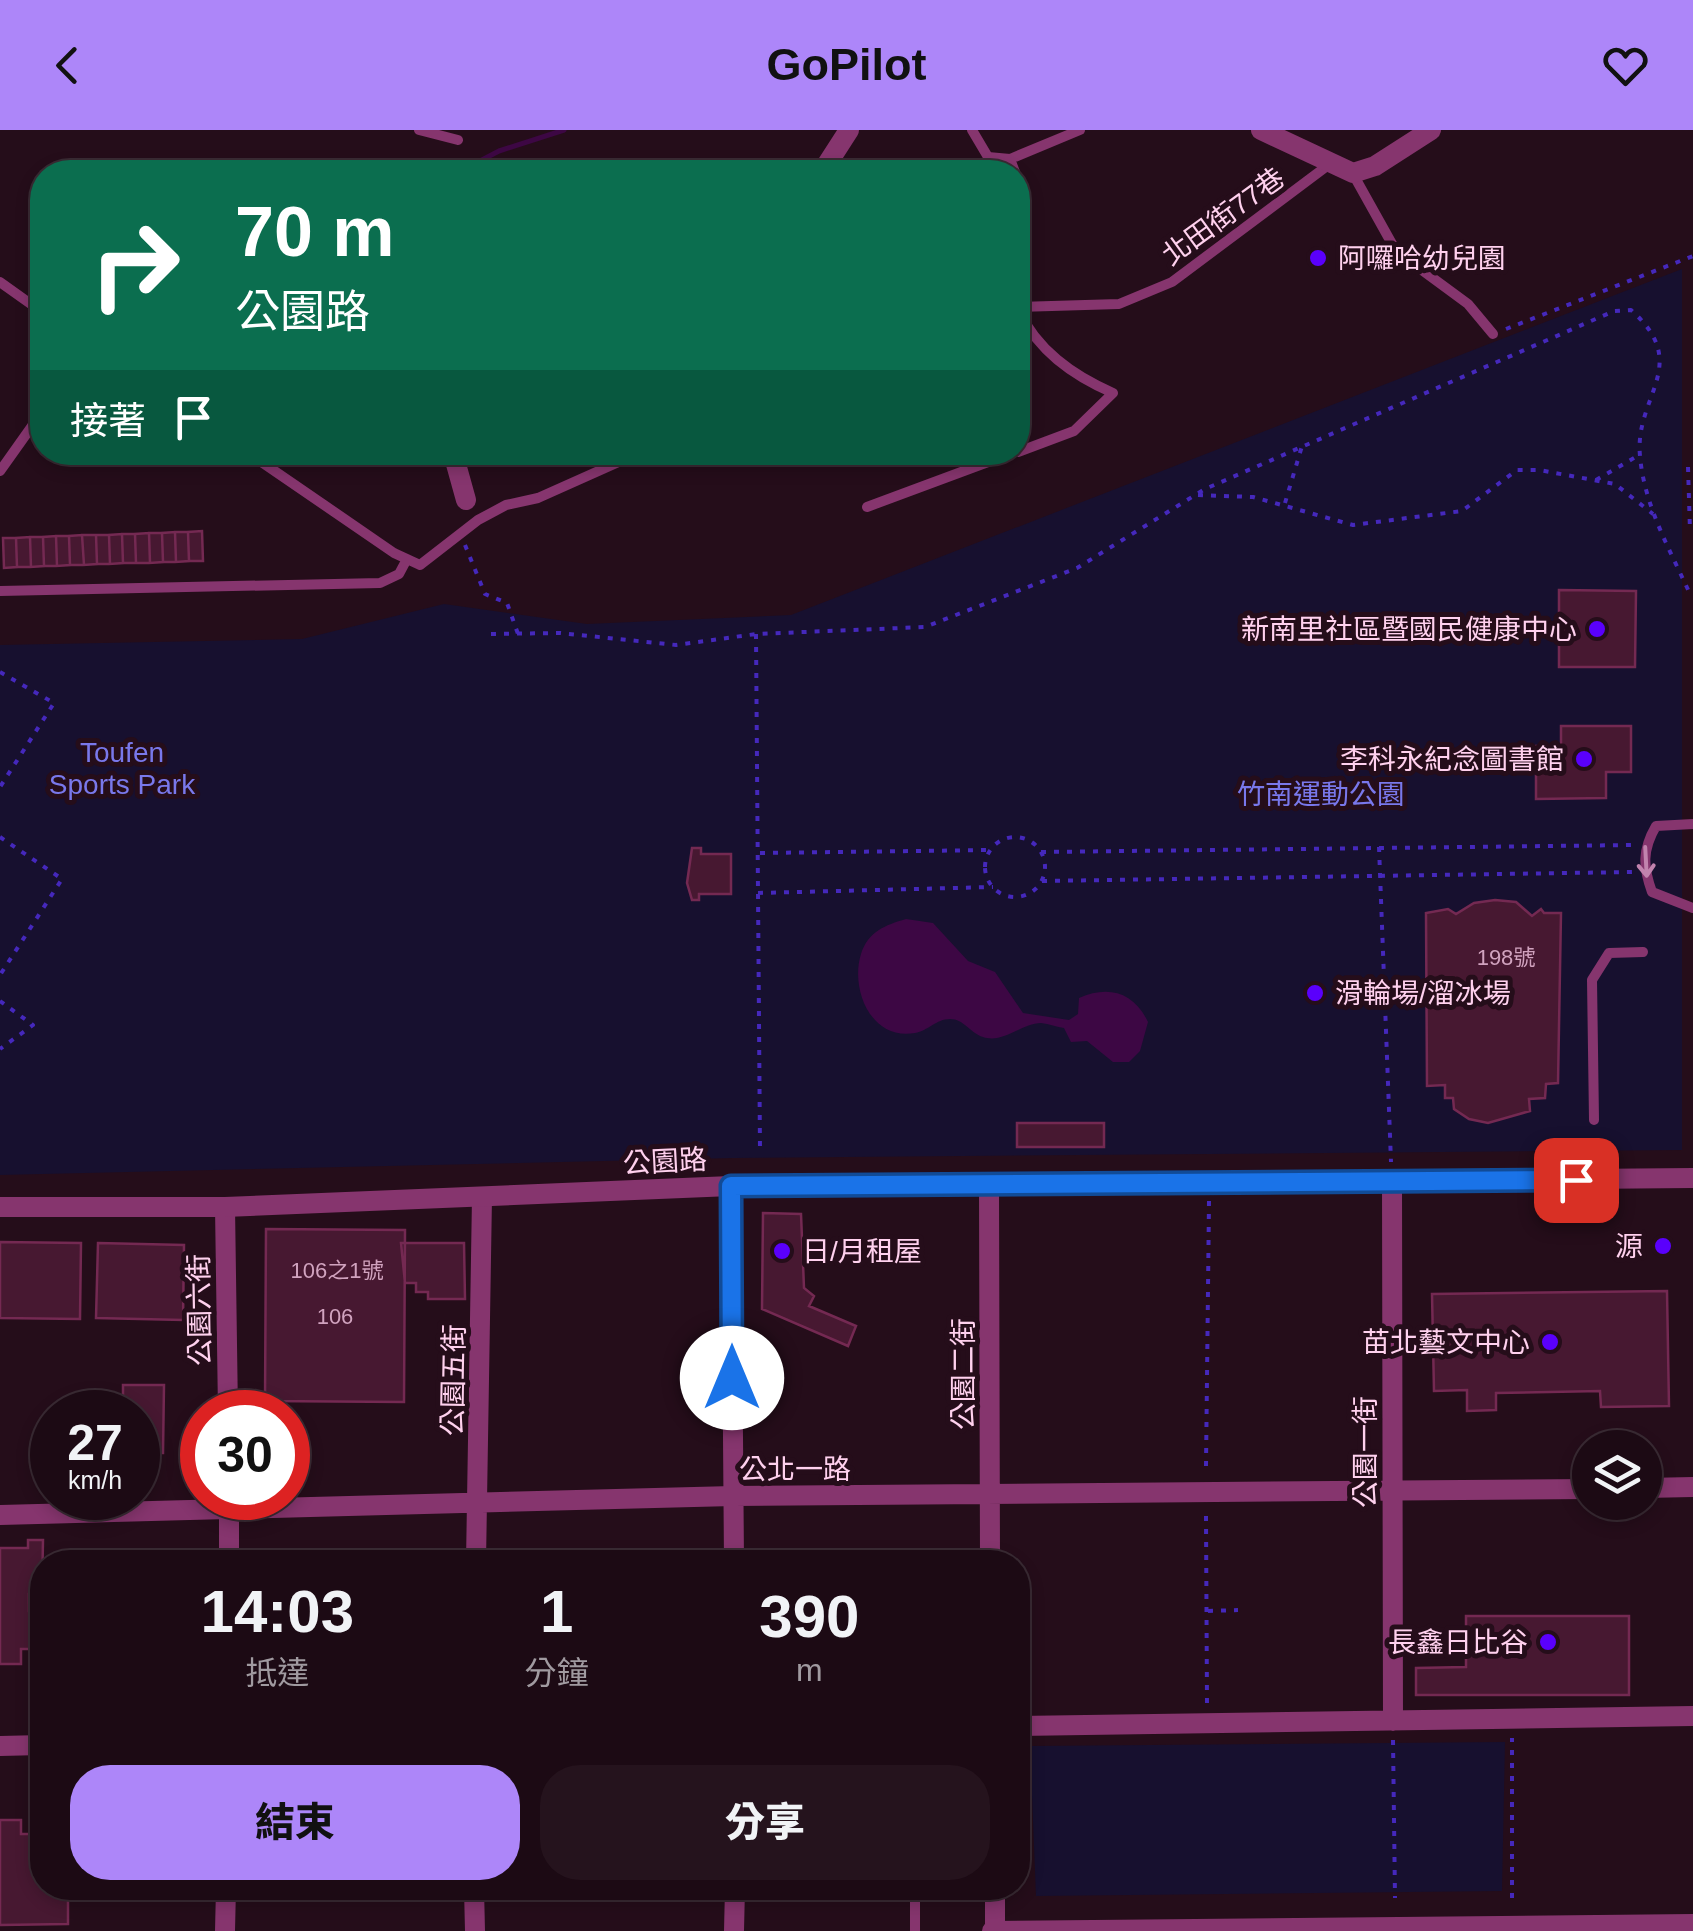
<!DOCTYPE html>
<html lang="zh-TW">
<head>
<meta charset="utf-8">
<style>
  :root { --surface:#1c0a14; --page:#25131d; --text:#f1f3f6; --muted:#a09aa0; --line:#3a2b34; --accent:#ad86f9 }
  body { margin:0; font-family:Helvetica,"Noto Sans TC",sans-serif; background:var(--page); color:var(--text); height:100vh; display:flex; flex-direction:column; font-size:38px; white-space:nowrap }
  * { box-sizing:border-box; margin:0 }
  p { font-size:32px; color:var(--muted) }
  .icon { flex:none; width:55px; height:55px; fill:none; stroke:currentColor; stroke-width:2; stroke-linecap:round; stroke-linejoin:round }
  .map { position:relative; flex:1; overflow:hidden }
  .sheet { position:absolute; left:30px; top:1420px; width:1000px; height:350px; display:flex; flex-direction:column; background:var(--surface); border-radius:40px; box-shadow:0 5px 15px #0003,0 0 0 2px var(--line) }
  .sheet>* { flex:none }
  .banner { position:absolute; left:30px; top:30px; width:1000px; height:305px; border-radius:40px; box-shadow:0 5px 15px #0003,0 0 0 2px var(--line); background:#0b6e4f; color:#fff; overflow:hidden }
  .controls { position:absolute; left:1572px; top:1300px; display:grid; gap:20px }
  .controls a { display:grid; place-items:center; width:90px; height:90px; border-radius:50%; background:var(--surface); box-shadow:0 5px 15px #0003,0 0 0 2px var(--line); font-size:50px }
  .speed { position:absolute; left:30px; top:1260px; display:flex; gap:20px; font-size:50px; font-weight:700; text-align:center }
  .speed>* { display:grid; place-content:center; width:130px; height:130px; border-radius:50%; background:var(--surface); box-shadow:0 5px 15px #0003,0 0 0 2px var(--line); line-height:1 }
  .speed small { font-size:25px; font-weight:400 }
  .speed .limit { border:15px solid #d22; background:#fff; color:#111 }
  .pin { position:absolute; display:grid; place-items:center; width:85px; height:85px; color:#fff; margin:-42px; border-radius:20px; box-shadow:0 5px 15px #0006 }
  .me { position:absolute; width:110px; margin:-55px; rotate:0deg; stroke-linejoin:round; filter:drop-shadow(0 0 8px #0008) }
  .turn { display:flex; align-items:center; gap:35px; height:210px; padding:0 40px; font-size:45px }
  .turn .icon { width:130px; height:130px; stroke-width:2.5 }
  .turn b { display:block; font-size:70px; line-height:85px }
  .then { display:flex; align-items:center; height:95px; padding:0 40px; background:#0003; gap:20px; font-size:38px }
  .eta { display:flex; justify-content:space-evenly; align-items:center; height:170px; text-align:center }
  .eta b { font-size:60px; font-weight:800; line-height:70px }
  .primary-button { display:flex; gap:20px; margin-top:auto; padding:20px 40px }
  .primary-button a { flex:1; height:115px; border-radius:40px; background:var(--accent); color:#111; font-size:40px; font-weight:800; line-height:115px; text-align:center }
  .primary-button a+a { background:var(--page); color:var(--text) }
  header { display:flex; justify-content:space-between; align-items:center; height:130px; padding:0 40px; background:var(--accent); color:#111; font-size:45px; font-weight:800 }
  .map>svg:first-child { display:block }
  .green { fill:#17102f }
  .water { fill:#3d0744 }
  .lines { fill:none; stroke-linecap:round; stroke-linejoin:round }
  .stream { stroke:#3d0744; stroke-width:5 }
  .building { fill:#471831; stroke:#742952; stroke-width:2.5 }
  .path { stroke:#4528bc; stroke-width:4; stroke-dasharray:5 8; stroke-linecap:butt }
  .service { stroke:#86356e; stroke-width:10 }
  .minor { stroke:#86356e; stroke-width:20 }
  .tertiary { stroke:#86356e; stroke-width:20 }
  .oneway { stroke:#c283ae }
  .route-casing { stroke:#114b97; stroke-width:25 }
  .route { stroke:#1a73e8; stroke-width:18 }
  .poi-dot { fill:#5a00fc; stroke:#250d1a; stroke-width:4 }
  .labels { text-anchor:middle; stroke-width:10; stroke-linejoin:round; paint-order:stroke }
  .number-label { font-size:22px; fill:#d1a3bf }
  .street-label { font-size:28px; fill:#ffd1ee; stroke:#250d1a }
  .poi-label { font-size:28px; fill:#ffd1ee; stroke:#250d1a; text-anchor:end }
  .park-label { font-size:28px; fill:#7978eb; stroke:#250d1a }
</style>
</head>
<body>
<header><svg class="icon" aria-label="back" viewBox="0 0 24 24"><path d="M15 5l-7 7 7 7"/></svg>GoPilot<svg class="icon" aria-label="heart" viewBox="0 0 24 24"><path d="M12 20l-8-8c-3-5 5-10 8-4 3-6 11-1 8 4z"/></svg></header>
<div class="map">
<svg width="1693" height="1801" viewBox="0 0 1693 1801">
  <rect width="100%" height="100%" fill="#250d1a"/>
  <path class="green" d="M1682 139V1020L733 1028 0 1045V515L302 509 444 474 587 494 791 485Z
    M1505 1612 1502 1761 1036 1766 1030 1616Z"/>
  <path class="water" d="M906 789 933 793 968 831 995 842 1023 883 1069 890 1078 884 1079 868C1108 855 1134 862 1148 892L1140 921 1129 932H1113L1087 911 1071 912 1064 898C1057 897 1049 894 1041 893 1022 893 1003 914 983 907 970 903 964 889 950 889 936 889 928 901 915 903 871 911 850 859 861 824 868 802 885 795 906 789Z"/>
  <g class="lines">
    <path class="stream" d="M459 42 499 21 564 0
      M320 334 347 322"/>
  </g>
  <path class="building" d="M202 401 203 431H189L188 402Z
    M175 402 176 432H163L162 403Z
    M175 402H188L189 431 176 432Z
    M149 403 150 433H136L135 404Z
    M149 403H162L163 432 150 433Z
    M122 404 123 433 110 434 109 405Z
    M122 404H135L136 433H123Z
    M82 405 84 435H70L69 406Z
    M82 405H96L97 434 84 435Z
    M96 405H109L110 434H97Z
    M56 406 57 436H44L43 407Z
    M56 406H69L70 435 57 436Z
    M30 407 31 437H17L16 408Z
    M30 407H43L44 436 31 437Z
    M3 408H16L17 437 4 438Z
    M1559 460 1636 461 1635 537H1559Z
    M1561 596H1631V642H1606V668L1536 669V616H1561Z
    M692 718H701V724H731V764H699V770H692L687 753Z
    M1495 770 1516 772 1532 786 1541 779 1544 783H1561L1558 953 1546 954 1545 968 1529 969 1530 981 1488 993 1469 989 1454 979 1453 968H1445V955L1427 956 1426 783 1448 779 1456 784 1474 773Z
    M1017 993H1104V1017H1017Z
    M763 1083 801 1084 804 1158 814 1166 809 1176 856 1196 848 1216 762 1179Z
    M266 1099 405 1100 404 1272 265 1271Z
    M0 1112 81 1113 80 1189 0 1188Z
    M98 1113 184 1115 183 1190 96 1188Z
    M401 1113H464L465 1169H428V1162H416V1153H405Z
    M1667 1161 1669 1276 1601 1277 1600 1261 1496 1263V1280L1467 1281V1260L1434 1261 1432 1164Z
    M123 1255H164L163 1323H138V1282H123Z
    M28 1410H43L42 1464H29V1481H42V1519H21V1534H0V1418H28Z
    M346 1420 462 1421 463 1432H338Z
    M1466 1486H1629V1565H1416V1538L1466 1537Z
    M0 1690H21V1704H42V1758H68V1794L0 1795Z"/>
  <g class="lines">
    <path class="path" d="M1506 199 1693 126
      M1688 337 1690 401
      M1596 350 1639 325
      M1198 365 1253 367 1353 395 1462 381 1517 340H1539L1615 354 1653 384
      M1285 373 1302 316
      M465 415 485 464 507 473 518 504
      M491 504 560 503 676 515 756 504 925 497 1077 438 1205 359 1614 181 1631 180C1693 235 1634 266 1640 326 1644 375 1670 420 1690 464
      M756 504 760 1020
      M0 542 54 573 0 657
      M0 707 62 749 0 845
      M985 737a30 30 0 1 1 60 0a30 30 0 1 1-60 0Z
      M1379 717 1391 1032
      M1041 722 1635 715
      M760 723 990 720
      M1042 751 1632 742
      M758 763 993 757
      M0 871 33 895 0 919
      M1206 1336 1209 1071
      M1206 1386 1207 1574
      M1208 1481 1238 1480
      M1393 1610 1395 1768
      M1512 1768V1608"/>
    <path class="service" d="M419 0 458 10
      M972 0 988 27 1010 29 1015 42
      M1010 29 1080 0
      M1353 44 1396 121 1468 174 1493 204
      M1018 49 1026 71 1018 167
      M0 152 42 182
      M1018 177 1119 174 1172 152 1331 33
      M1018 179C1037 220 1072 245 1113 263L1074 301 1018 322
      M247 322 394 423 420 435 478 390 506 375 538 368 641 322
      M0 341 42 282
      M867 377 1015 322
      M0 461 380 453 399 444 407 429
      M1693 694 1656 696C1642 720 1643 737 1652 762L1693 778
      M1594 990 1592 850 1609 823 1643 822
      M915 1758V1801"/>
    <path class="minor" d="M1261 0 1353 43 1375 36 1431 0
      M822 42 849 0
      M462 322 456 334 466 370
      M1392 1052 1393 1591
      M989 1055 990 1432
      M731 1056 734 1432
      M225 1077 228 1282
      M1645 1358 1693 1357
      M229 1369V1432
      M0 1385 733 1366 1590 1359
      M476 1432 482 1067
      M1018 1596 1693 1586
      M0 1616 42 1615
      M474 1758 475 1801
      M995 1758V1801
      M225 1801 226 1758
      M734 1801 735 1758
      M992 1801 1693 1794"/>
    <path class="tertiary" d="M0 1077H225L731 1056 1693 1048"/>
  </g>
  <defs><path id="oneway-shaft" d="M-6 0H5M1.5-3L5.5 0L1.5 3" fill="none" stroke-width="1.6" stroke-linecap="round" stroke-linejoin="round" transform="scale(2.5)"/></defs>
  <use class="oneway" href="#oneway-shaft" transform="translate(1646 732) rotate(87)"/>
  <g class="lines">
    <defs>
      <path id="route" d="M732 1248 731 1056 1576 1050"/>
    </defs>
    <use href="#route" class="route-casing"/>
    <use href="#route" class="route"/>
  </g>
  <g class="poi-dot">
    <circle cx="1318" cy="128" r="10"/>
    <circle cx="1597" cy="499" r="10"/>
    <circle cx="1584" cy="629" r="10"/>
    <circle cx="1315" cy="863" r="10"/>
    <circle cx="1663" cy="1116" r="10"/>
    <circle cx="782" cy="1121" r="10"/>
    <circle cx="1550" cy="1212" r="10"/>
    <circle cx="1548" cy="1512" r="10"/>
  </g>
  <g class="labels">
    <g class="number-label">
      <text x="1506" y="835">198號</text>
      <text x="337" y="1148">106之1號</text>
      <text x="335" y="1194">106</text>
    </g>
    <g class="street-label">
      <text transform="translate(1223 86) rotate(-36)" y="10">北田街77巷</text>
      <text transform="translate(665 1031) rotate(-3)" y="10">公園路</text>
      <text transform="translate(199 1180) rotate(-91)" y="10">公園六街</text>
      <text transform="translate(963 1244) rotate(-90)" y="10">公園二街</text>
      <text transform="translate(453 1250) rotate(-89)" y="10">公園五街</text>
      <text transform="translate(1365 1322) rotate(-90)" y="10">公園一街</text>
      <text x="795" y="1349">公北一路</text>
    </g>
    <g class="poi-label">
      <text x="1338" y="138" text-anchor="start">阿囉哈幼兒園</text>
      <text x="1577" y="509">新南里社區暨國民健康中心</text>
      <text x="1564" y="639">李科永紀念圖書館</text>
      <text x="1335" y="873" text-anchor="start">滑輪場/溜冰場</text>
      <text x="1643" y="1126">源</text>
      <text x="802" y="1131" text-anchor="start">日/月租屋</text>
      <text x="1530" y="1222">苗北藝文中心</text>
      <text x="1528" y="1522">長鑫日比谷</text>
    </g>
    <g class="park-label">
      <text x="122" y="632">Toufen<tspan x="122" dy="32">Sports Park</tspan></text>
      <text x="1321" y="674">竹南運動公園</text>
    </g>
  </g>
</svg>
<div class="controls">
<a><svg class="icon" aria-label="layers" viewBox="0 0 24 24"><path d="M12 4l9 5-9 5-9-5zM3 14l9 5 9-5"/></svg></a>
</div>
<div class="speed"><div>27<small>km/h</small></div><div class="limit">30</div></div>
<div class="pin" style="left:1576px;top:1050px;background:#d93025"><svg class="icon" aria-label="arrive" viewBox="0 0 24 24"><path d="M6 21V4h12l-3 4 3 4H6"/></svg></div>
<svg class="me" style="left:732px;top:1248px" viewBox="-20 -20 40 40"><circle r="19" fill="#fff"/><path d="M0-13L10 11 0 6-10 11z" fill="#1a73e8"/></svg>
<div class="banner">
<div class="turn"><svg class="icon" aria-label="right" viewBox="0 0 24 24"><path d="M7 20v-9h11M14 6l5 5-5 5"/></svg><div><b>70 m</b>公園路</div></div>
<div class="then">接著<svg class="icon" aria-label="arrive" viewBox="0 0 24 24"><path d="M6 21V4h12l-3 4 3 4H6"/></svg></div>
</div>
<section class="sheet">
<div class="eta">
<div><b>14:03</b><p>抵達</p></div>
<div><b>1</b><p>分鐘</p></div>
<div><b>390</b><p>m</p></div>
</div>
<div class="primary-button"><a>結束</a><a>分享</a></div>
</section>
</div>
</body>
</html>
